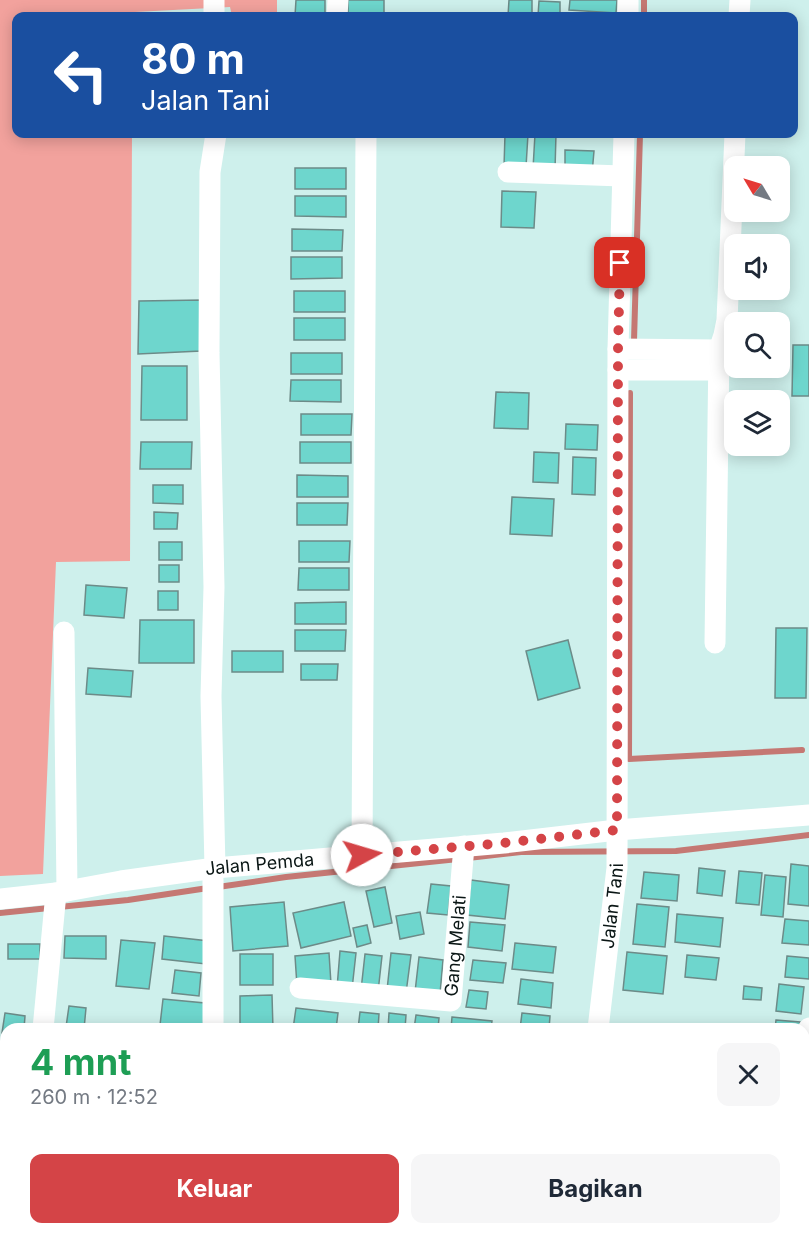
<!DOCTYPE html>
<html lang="id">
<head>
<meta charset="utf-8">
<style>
  :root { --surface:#fff; --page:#f6f6f7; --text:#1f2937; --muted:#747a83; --accent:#d44447 }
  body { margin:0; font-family:Inter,sans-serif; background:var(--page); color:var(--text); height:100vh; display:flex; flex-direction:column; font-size:22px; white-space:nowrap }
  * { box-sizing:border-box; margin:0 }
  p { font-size:20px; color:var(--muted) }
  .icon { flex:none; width:33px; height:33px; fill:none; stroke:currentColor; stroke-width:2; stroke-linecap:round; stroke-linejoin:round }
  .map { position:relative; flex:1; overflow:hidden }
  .details { position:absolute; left:0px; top:1023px; width:810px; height:212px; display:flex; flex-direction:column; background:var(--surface); border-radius:18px 18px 0 0; box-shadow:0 3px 15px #0003 }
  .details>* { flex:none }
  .banner { position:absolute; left:12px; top:12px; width:786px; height:126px; border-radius:12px; box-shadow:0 3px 15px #0003; background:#1a4fa0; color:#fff; overflow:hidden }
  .needle { width:39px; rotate:308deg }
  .fabs { position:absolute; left:724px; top:156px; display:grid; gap:12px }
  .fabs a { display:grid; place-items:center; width:66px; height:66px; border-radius:12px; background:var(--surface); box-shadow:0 3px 15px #0003; font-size:30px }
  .pin { position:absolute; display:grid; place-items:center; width:51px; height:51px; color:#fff; margin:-26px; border-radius:12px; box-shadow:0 3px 9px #0006 }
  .me { position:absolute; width:66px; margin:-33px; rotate:84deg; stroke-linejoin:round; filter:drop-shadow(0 0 4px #0008) }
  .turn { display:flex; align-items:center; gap:21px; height:126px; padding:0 30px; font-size:27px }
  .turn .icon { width:78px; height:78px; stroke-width:2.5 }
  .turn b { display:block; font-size:42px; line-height:51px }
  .round { display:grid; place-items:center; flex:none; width:63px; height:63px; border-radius:12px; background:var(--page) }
  .overview { display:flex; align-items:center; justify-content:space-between; height:102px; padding:0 30px }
  h1 { font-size:36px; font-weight:700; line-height:45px; color:#1e9e55 }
  .action { display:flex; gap:12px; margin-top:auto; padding:12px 30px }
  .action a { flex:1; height:69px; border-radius:12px; background:var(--accent); color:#fff; font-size:24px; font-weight:700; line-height:69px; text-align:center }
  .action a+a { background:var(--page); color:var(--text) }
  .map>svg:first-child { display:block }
  .green { fill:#f2a29d }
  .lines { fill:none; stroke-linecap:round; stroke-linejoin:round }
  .stream { stroke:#c57873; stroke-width:6 }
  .building { fill:#6ed6cd; stroke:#6c8b88; stroke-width:1.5 }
  .minor { stroke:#fff; stroke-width:21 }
  .route { stroke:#d44447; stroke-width:10; stroke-dasharray:0 18 }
  .labels { text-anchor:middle; stroke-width:4.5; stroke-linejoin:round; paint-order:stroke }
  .street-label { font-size:18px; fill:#0a1615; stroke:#fff }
</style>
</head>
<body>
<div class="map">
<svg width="809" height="1234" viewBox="0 0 809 1234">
  <rect width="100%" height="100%" fill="#cef0ec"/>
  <path class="green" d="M0 0H277V16H232L230 7 135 12V16H16V134H132L130 561 56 562 43 874 0 876Z"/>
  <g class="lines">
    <path class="stream" d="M644 16V0
      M634 341 640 134
      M630 393 629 759 802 750
      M468 858 521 852 676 851 809 835
      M218 887 286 877 458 859
      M0 913 128 900 208 888"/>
  </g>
  <path class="building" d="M296 0H325V16H295Z
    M348 0H384V16H348Z
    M509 0H532V16H508Z
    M570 0H617L616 13 569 10Z
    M539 1 560 2V16H538Z
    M505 134H528L526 167H504Z
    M535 134H556L555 170 533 169Z
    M572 134H598V137L572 136Z
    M565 150 594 151 592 174 565 173Z
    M295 168H346V189H295Z
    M502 191 536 192 534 228 501 227Z
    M295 196H346V217L295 216Z
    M292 229 343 230 342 251H292Z
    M291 257H342V278L291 279Z
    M294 291H345V312H294Z
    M202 300 201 351 138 354 139 301Z
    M294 318H345V340H294Z
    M793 345H809V396H792Z
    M291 353H342V374H291Z
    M142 366H187V420H141Z
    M291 380H341V402L290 401Z
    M496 392 529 393 528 429 494 428Z
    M301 414H352L351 435H301Z
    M566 424 598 425 597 450 565 449Z
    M141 442H192L191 469H140Z
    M300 442H351V463H300Z
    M534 452 559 453 558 483 533 482Z
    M573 457 596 458 595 495 572 494Z
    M297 475 348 476V497H297Z
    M153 485H183V504L153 503Z
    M512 497 554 499 552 536 510 534Z
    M297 503H348L347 525H297Z
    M154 512 178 513 177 529H154Z
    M299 541H350L349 562H299Z
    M159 542H182V560H159Z
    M159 565H179V582H159Z
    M299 568H349V590H298Z
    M86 585 127 588 124 618 84 615Z
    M158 591H178V610H158Z
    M346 602V624H295V603Z
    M140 620H194V663H139Z
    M776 628H807L806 698H775Z
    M295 630H346L345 651H295Z
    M568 640 580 688 538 700 526 651Z
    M232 651H283V672H232Z
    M301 664H338L337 680H301Z
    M88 668 133 671 131 697 86 694Z
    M791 864 809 866V906L788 904Z
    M699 868 725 871 722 896 697 893Z
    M739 871 762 873 759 905 736 903Z
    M644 872 679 875 677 901 641 898Z
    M765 875 786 877 783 917 761 915Z
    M471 880 509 885 505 919 467 915Z
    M431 884 451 886 448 915 427 913Z
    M385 887 392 923 374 927 366 891Z
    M284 902 288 946 233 951 230 907Z
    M344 902 351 936 301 948 293 913Z
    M637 904 669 907 665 947 633 944Z
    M420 912 424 934 400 939 396 916Z
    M677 914 723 918 720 947 675 942Z
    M785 919 809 921V945L782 943Z
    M470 922 505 925 502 951 468 947Z
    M367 925 371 943 357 947 353 928Z
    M65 936H106V959L64 958Z
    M164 936 209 941 206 964 162 959Z
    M121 940 155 943 149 989 116 986Z
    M515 943 556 947 553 973 512 969Z
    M8 944H40V959H8Z
    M340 951 356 953 352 989 337 988Z
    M627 952 667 956 663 994 623 990Z
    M329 953 331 984 297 986 295 956Z
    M391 953 411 955 406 993 387 990Z
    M240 954H273V985H240Z
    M365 954 382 956 378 992 361 990Z
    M687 955 719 958 716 980 685 977Z
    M787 956 809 958V979L785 977Z
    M419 957 443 960 440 994 415 992Z
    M473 960 506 963 503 983 470 980Z
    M175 970 201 973 199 996 172 993Z
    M521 979 553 983 551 1008 518 1004Z
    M779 984 804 987 801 1014 776 1011Z
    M744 986 762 988 761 1000 743 999Z
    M469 990 488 992 486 1009 466 1007Z
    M272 995 273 1029H240V996Z
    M163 999 205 1003 203 1029 160 1025Z
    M69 1006 86 1008 84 1029 66 1027Z
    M296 1008 338 1013 336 1029H293Z
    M360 1012 379 1014 378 1029H358Z
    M5 1013 25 1016 24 1029H6V1033H2Z
    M389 1013 406 1015 405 1029H388Z
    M522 1013 550 1016 549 1029H520Z
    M416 1015 439 1018 438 1029H414Z
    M452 1017 492 1021 491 1029H451Z
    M776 1020 800 1022V1029H775Z
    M623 1025 654 1028V1029H623Z
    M2 1043 6 1044V1063L0 1062Z
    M0 1066 6 1067V1093L0 1092Z
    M0 1100 6 1101V1118L0 1117Z
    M804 1115H808L806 1143H804Z
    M0 1125 6 1126V1146L0 1145Z
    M0 1158 6 1159V1179L0 1178Z
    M804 1181H807L805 1202H804Z
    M0 1182 6 1183 5 1199H0Z
    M0 1213 3 1214 1 1229H0Z
    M47 1228 65 1231V1234H46Z
    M160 1228H187V1234H160Z
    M302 1228H335V1234H301Z
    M443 1228H472L471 1234H442Z
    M702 1228H743L742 1234H701Z"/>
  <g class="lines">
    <g class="minor">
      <path d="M214 0V16"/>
      <path d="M337 16 338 0"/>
      <path d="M628 16V0"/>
      <path d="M739 16 740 0"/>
      <path d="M508 172 622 176"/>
      <path d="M618 349 719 350 724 335 727 320 735 134"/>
      <path d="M618 370H719"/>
      <path d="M64 632 67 891"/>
      <path d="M715 643 719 350"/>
      <path d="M362 855 366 134"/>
      <path d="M215 868 211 696 214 587 209 353 210 172 216 134"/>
      <path d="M212 869 213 880V1029"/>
      <path id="s1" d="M0 899 56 893 121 881 215 868 504 843 617 830 809 815"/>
      <path id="s2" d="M300 988 451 1001 464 846"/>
      <path d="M43 1029 56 893"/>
      <path id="s3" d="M598 1029 617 868 618 349 624 134"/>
      <path d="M804 1035 809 1028"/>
      <path d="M688 1228V1234"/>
      <path d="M21 1234 22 1228"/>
      <path d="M200 1234V1228"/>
      <path d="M573 1234V1228"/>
    </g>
  </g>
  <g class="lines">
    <path class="route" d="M362 855 504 843 617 830 618 349 620 263"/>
  </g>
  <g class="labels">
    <g class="street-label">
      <text dy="6" stroke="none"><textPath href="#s1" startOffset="262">Jalan Pemda</textPath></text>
      <text dy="6" stroke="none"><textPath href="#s3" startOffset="124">Jalan Tani</textPath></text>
      <text dy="6" stroke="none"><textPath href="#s2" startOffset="207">Gang Melati</textPath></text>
    </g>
  </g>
</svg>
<div class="fabs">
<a><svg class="needle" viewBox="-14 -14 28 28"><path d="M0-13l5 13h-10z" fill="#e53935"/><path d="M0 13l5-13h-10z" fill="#747a83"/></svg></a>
<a><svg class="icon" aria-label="sound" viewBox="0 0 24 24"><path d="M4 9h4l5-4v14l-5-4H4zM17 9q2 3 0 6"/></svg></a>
<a><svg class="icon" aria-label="search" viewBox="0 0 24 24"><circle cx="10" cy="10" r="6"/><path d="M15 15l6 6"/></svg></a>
<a><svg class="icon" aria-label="layers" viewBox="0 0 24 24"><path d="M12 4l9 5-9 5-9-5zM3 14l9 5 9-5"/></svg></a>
</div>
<div class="pin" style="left:620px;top:263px;background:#d93025"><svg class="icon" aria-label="arrive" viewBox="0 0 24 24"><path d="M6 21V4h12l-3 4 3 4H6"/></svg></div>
<svg class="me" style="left:362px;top:855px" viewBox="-20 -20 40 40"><circle r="19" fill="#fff"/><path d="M0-13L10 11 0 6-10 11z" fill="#d44447"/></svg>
<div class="banner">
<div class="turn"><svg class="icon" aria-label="left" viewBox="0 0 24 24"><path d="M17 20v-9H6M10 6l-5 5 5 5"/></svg><div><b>80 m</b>Jalan Tani</div></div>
</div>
<section class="details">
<div class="overview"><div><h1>4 mnt</h1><p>260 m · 12:52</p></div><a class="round"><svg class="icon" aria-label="close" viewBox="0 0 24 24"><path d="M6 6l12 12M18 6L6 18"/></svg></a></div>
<div class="action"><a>Keluar</a><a>Bagikan</a></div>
</section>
</div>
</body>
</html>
